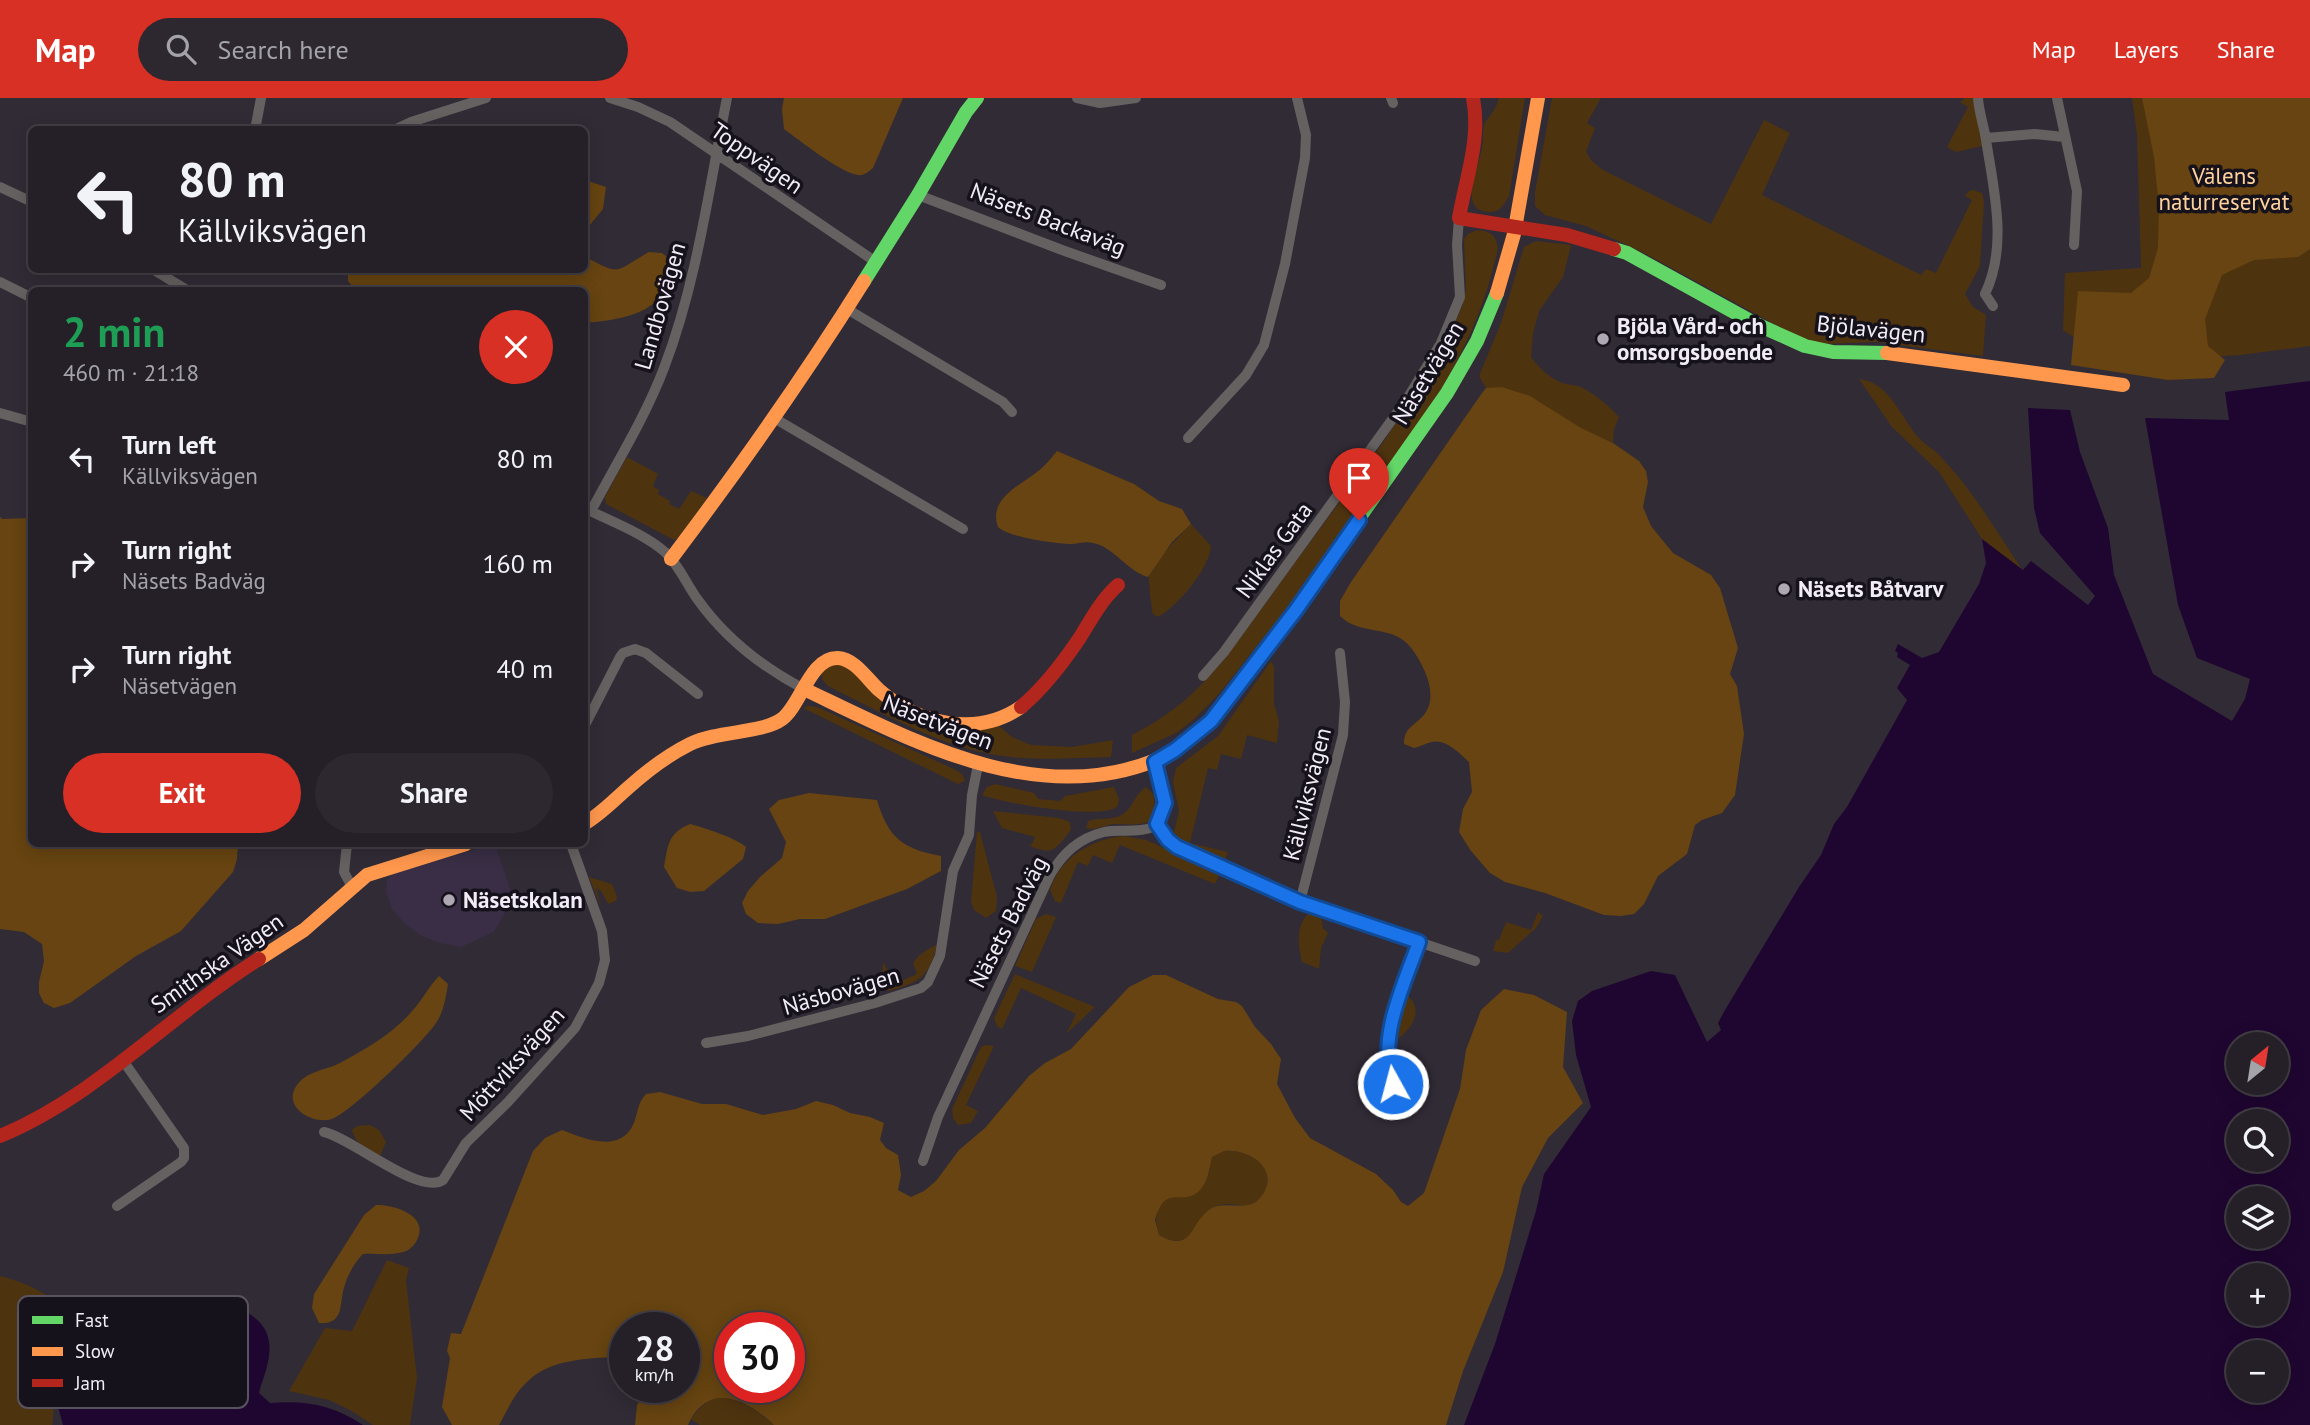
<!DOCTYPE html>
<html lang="en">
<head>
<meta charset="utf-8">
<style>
  :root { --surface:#252028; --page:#2d2830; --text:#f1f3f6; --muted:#a3a3a8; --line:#423e45; --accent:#d93025 }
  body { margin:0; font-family:"PT Sans",sans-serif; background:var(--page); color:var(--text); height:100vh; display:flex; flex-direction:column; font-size:26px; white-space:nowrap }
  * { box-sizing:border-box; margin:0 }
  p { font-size:23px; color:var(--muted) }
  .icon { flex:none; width:38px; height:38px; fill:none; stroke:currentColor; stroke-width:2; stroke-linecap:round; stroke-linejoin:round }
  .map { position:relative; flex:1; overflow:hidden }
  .side { position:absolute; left:28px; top:189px; width:560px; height:560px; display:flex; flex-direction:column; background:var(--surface); border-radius:10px; box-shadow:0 4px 18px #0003,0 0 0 2px var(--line) }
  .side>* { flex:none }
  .guide { position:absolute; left:28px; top:28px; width:560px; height:147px; border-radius:10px; box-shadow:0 4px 18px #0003,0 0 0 2px var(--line); background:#252028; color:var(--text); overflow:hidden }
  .needle { width:46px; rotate:30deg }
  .controls { position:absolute; left:2226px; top:934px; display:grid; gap:14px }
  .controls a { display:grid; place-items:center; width:63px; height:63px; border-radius:50%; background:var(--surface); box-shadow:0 4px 18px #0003,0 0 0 2px var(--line); font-size:35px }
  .speed { position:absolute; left:609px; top:1214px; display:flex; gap:14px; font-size:35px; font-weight:700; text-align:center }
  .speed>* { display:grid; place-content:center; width:91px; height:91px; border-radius:50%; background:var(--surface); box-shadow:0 4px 18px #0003,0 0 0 2px var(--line); line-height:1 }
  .speed small { font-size:18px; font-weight:400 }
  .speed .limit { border:10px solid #d22; background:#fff; color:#111 }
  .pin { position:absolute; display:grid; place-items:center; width:60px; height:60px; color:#fff; margin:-72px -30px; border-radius:50% 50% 50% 0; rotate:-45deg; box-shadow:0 0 7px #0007 }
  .pin .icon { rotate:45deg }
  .me { position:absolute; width:77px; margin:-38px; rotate:353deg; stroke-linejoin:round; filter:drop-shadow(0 0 5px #0008) }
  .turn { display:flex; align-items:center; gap:24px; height:147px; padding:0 35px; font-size:32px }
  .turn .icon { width:91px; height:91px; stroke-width:2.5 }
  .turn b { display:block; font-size:49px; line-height:60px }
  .round { display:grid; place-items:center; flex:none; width:74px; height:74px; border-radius:37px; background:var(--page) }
  .overview { display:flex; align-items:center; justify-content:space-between; height:119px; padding:0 35px }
  h1 { font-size:42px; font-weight:600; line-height:52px; color:#1e9e55 }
  .button { display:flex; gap:14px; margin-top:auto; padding:14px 35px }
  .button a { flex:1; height:80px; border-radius:42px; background:var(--accent); color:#fff; font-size:28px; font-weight:600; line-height:80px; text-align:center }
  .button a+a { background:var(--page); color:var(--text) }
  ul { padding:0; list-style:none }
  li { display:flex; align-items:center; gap:21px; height:105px; padding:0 35px }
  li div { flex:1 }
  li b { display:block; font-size:26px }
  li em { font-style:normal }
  header { display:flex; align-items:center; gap:42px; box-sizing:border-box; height:98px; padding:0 35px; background:var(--accent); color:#fff }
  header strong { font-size:33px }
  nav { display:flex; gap:38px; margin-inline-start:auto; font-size:24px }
  .search { width:490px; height:63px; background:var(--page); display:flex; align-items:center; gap:18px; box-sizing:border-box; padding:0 24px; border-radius:38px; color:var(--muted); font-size:26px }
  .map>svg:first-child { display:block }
  .built { fill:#392e45 }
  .green { fill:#4e330f }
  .forest { fill:#674411; fill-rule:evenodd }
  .water { fill:#1f0631; fill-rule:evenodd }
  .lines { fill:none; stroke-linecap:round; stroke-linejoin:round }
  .street { stroke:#646160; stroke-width:10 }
  .fast { stroke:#63d668; stroke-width:14 }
  .slow { stroke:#ff974d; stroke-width:14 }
  .jam { stroke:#b3261e; stroke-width:14 }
  .route-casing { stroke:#114b97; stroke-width:18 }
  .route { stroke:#1a73e8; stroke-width:12 }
  .poi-dot { fill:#aea8b5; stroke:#16121b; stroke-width:2.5 }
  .labels { text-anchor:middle; stroke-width:7; stroke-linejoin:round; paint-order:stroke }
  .street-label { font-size:23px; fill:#f2ecf9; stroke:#16121b }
  .park-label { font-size:23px; fill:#ffd29d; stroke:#16121b }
  .poi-label { font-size:23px; font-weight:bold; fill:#f2ecf9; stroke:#16121b; text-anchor:start }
  .key { fill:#16121b; stroke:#58535e; stroke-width:2 }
  .key-label { font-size:19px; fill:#f2ecf9 }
</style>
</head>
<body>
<header>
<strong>Map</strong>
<div class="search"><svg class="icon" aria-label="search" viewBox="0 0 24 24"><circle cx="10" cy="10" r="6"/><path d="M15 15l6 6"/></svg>Search here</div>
<nav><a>Map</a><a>Layers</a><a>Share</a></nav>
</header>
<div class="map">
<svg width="2310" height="1327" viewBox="0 0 2310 1327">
  <rect width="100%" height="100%" fill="#312b36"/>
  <path class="built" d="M495 746 511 793 508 809 494 834 461 849 439 845 420 837 405 826 392 811 386 794 387 782 393 775Z"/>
  <path class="green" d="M1499 0H1525L1509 98C1504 106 1501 114 1490 114 1456 114 1479 68 1482 50 1484 42 1481 30 1486 23 1492 15 1496 11 1499 0Z
    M1552 0H1601L1587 25 1595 30 1586 54 1592 63 1603 72 1711 126 1764 22 1790 35 1762 97 1921 177 1926 171 1936 175 1972 102 1965 98 1969 93 1973 92 1982 95 1984 104 1980 168 1965 196 1973 209 1986 217 1983 258 1876 244 1822 246 1794 237 1644 155 1586 128 1545 117 1535 108V94Z
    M1965 0H1976L1982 48 1956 54 1947 49 1968 9 1960 4Z
    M2132 0H2310V248L2241 257 2150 262 2087 248 2063 232 2065 175 2141 170 2137 37Z
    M1477 132C1487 133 1495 135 1497 146 1499 153 1495 161 1494 167 1483 213 1462 256 1438 297L1299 495 1218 597 1193 622 1176 635 1132 655V637C1173 616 1197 594 1227 558L1384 343 1436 265 1462 209 1466 192 1464 141 1468 136Z
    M1536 143 1571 147 1563 179 1539 213 1533 236 1531 259C1540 271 1551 282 1566 286 1570 287 1574 287 1578 288 1591 293 1610 308 1619 319L1614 331 1613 345C1603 340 1592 336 1582 331 1547 312 1530 289 1486 290L1479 278 1501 225 1524 149Z
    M1859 281C1890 284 1900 319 1919 340 1925 347 1934 351 1940 358 1972 391 1997 434 2023 473L1982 441 1939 374 1892 329Z
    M627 359 658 376 653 388 659 392 658 396 670 403 669 406 679 411 691 393 707 400 681 438 674 442 606 406 605 399Z
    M1191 426 1211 448C1210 470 1177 509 1158 519L1153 516C1152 513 1148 480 1149 478 1152 466 1182 435 1191 426Z
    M1271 563 1274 569V606L1279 623 1277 645 1247 637 1241 661 1221 656 1217 672 1208 670 1190 745 1228 754 1224 764 1178 742 1174 734 1179 713 1173 684 1176 670 1218 638Z
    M831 564 846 568 906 617 999 628 1012 639 1031 647 1072 649 1113 642 1111 659C1075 660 1038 663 1003 658 941 650 883 615 828 588L822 581V574Z
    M808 608 817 609 954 671 962 676 965 683 958 686 803 610Z
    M995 686 1034 695 1038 701 1060 703 1065 698 1114 689 1119 701 1118 708C1102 723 1003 705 982 697L987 689Z
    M1146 689 1154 697 1155 712 1148 724C1137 728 1126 726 1114 726 1104 727 1096 733 1086 730L1088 723C1099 719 1113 723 1123 716 1134 709 1134 696 1146 689Z
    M993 713 1059 720 1070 724 1071 732C1054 753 1053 758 1028 747L1032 746 1035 739 1002 730Z
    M977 734H980L997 799 996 813 986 820 974 812 971 804Z
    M1124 738 1146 742 1220 775 1215 786 1120 747 1112 765 1093 757 1088 768 1078 764 1061 805 1055 803 1050 792C1060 759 1092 741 1124 738Z
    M589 779 612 786 617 799 616 803 608 806 601 793 596 790 601 809Z
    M1310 814 1320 816 1323 830 1328 835 1321 850 1319 871 1302 864C1298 847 1295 827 1310 814Z
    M1538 814 1543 818 1536 830 1508 855 1493 853 1496 842H1499L1506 824 1531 832Z
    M1046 816 1056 819 1032 874 1015 868 1036 821Z
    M937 847C929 880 919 884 889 893L882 890 883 864 891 878 895 877 899 884 917 876 913 865C919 856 927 851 937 847Z
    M1015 876 1095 909 1066 936 1076 916 1021 890 1002 931 997 928 994 920Z
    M1406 897C1426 910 1411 934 1395 942L1393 939 1399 913Z
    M986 947 994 948 966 1007 978 1013 971 1025 958 1027 953 1020 952 1011 981 949Z
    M370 1027 379 1032 386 1044 380 1058C367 1051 356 1047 352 1032L357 1028Z
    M1224 1053C1252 1050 1284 1075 1258 1102 1248 1113 1230 1102 1217 1108 1192 1120 1194 1157 1159 1137 1155 1124 1153 1104 1171 1099 1181 1096 1187 1101 1197 1094 1209 1086 1209 1071 1212 1059Z
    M387 1162 409 1170 406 1182 417 1280 410 1327H373L350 1312 329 1302 289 1293 325 1230 352 1233Z
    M0 1178C32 1186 50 1198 76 1218 68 1231 53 1250 52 1267 51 1287 56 1306 52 1327H0Z
    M720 1299C741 1302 758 1312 774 1327H700L691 1321C700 1310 706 1301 720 1299Z"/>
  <path class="forest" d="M784 0H903L873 70C868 74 864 78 858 77 841 75 799 42 784 31L782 11Z
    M2142 0H2310V151L2298 159 2254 162 2222 177 2205 221 2208 248 2225 262 2214 280 2168 282 2071 267 2078 193 2131 195 2149 180 2158 150 2159 110 2154 59Z
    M585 82 606 89 603 111 585 133Z
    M649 154 662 155 670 161C676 213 625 222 585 225L584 192H355L348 183V172H584L585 156 586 159C622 179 615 173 649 154Z
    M1502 289 1530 298 1581 330 1613 345 1639 363 1646 373 1648 384 1643 409 1651 428 1673 455 1711 477 1720 490 1738 550 1730 576 1737 588 1744 636 1735 697 1722 715 1702 722 1695 727 1687 756 1658 778 1644 806 1634 816 1621 818 1604 817 1545 795 1505 784 1490 775 1471 753 1459 734 1463 711 1472 694 1469 664C1459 655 1446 641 1432 644 1426 645 1420 649 1414 650L1404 646C1404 631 1412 629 1421 620 1441 601 1425 569 1412 551 1393 525 1361 539 1340 518V503L1351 484 1482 295 1486 290Z
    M1057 353 1134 386 1159 403 1182 411 1191 426 1172 444 1148 479C1127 473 1114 449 1093 445 1086 443 1078 446 1071 446 1055 446 1008 439 998 429 988 401 1019 388 1037 374 1045 368 1051 360 1057 353Z
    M0 419 2 421 31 420 32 746H238L237 761 233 774 181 833 136 858 70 905 54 910 44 905 39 895V884L44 863 42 846 24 834 0 831Z
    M809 695 877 702C888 739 902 751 941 758V773L907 791 825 821H800L778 826 758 825 746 816 742 805 748 793 760 779 782 760 786 744 769 711 779 702Z
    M690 726C705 730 736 740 746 749L743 761 704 793 690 794 677 790 664 769C668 747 668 735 690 726Z
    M1153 877H1166L1218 901 1236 904 1242 908 1255 929 1271 946 1281 961 1277 986 1295 1020 1310 1040 1376 1076 1393 1092 1401 1104 1408 1108 1424 1095 1460 991 1466 952 1481 912 1504 891 1534 897 1567 914 1563 969 1583 1005 1548 1040 1522 1089 1503 1174 1463 1273 1446 1327H774C747 1301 708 1282 688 1327H635L637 1307 649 1290H684V1230H625V1258C591 1261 551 1259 526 1285 514 1296 507 1313 499 1327H452L442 1309 450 1260 447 1253 451 1235 461 1236 533 1053 545 1040 562 1032C583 1040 619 1056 633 1027 638 1016 637 1005 646 996L660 994 702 1006H726L763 1017 796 1011 816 1003 833 1007 850 1015 870 1019 884 1025 880 1042 886 1050 898 1057 901 1077 898 1092 911 1099 924 1093 936 1083 959 1052 985 1030 1029 978 1045 965 1071 951 1129 889ZM1224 1053C1252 1050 1284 1075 1258 1102 1248 1113 1226 1103 1212 1110 1190 1122 1194 1157 1159 1137L1155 1122C1166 1083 1183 1111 1201 1091 1209 1081 1209 1071 1212 1059ZM789 1230V1290H730V1230Z
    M439 878 448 886C446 899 444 911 438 922 428 940 350 1015 332 1021 313 1027 281 1009 297 987 307 973 326 972 340 965 367 950 393 936 413 912 423 901 429 888 439 878Z
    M376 1107C396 1107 431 1118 416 1144 413 1149 408 1153 403 1154 390 1158 376 1155 363 1156 354 1165 347 1178 344 1190 339 1205 345 1227 319 1225L312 1210 314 1196 364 1117Z"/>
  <path class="water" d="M2310 283V1327H1464L1495 1246 1536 1113 1544 1076 1591 1009 1576 957 1572 923 1578 903 1592 893 1651 873 1675 877 1707 944 1721 932 1718 925 1725 912 1799 789 1821 757 1834 726 1847 709 1907 602 1897 590 1910 567 1897 559 1898 555 1895 553 1898 546 1922 560 1939 554 1979 486 1986 465 1982 441 2023 472 2031 463 2088 507 2095 498 2040 435 2034 410 2028 310 2070 312 2080 354 2108 430 2114 477 2153 576 2232 623 2245 601 2250 581 2197 560 2178 507 2145 320 2229 322 2225 294ZM2238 947H2277V985H2238ZM2238 1024H2277V1062H2238ZM2238 1101H2277V1139H2238ZM2238 1178H2277V1216H2238ZM2238 1255H2277V1293H2238Z
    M211 1198C244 1212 277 1221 268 1264 266 1275 261 1285 259 1295L270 1305C306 1302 333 1307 363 1327H63L55 1297 52 1264 64 1236 77 1218 95 1209 165 1208 186 1200Z"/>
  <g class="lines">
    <path class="street" d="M610 0 638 9 670 24 876 164
      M1077 0 1100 5 1136 0
      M1391 0 1393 5
      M1978 0C1979 15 1984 28 1986 42 1994 93 2008 148 1985 196L1993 208
      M2057 0 2077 93 2074 147
      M255 32 261 0
      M394 32 411 24 486 0
      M1986 40 2035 36 2064 39
      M0 89 32 104
      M918 97 1062 152 1161 187
      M154 172 187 192
      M0 184 32 200
      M847 211 1003 304 1012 314
      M0 315 32 324
      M774 320 963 431
      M1188 340 1246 277 1264 247 1285 166 1305 60 1306 37 1297 0
      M584 410C610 423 643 435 665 454 679 467 687 487 698 502 726 541 762 569 804 591
      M591 413C616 366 645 320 664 270 697 184 709 90 727 0
      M1203 578 1224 554 1407 301 1441 245 1460 199 1457 147 1459 120
      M584 629 620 559 623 555 635 551 646 555 698 596
      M1157 726 1168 742 1177 749 1300 804 1475 863
      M347 746 344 774 352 789
      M1300 804 1343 637 1345 604 1340 555
      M706 945 748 938 875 905 921 890 928 884 940 858 953 773 969 737 972 697 978 667
      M1398 995C1372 949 1403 889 1419 844
      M324 1034C352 1040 419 1098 443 1082L466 1045 508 1004 575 930 599 885 605 862 602 833 571 746
      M923 1063 938 1019 1050 777C1063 755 1079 740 1104 734 1126 729 1164 743 1165 706 1165 693 1159 677 1155 664
      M117 1108 181 1064 184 1060V1050L122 961"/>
    <path class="fast" d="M1614 151 1627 155 1754 225 1805 248 1833 254 1887 255
      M864 183 918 97 966 14 977 0
      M1156 662 1186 645 1204 629 1230 600 1284 527 1447 295 1477 243 1497 195"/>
    <path class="slow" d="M1497 195 1514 136 1538 0
      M1887 255 2123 287
      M671 461C739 371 804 279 864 183
      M804 591C911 642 1036 711 1156 662
      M584 726C601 716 614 702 629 689 648 672 668 657 690 646 719 632 761 636 782 621 801 607 810 559 838 560 855 561 867 581 879 592 918 626 976 640 1021 609
      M259 861 304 832 367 777 466 746"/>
    <path class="jam" d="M1473 0C1481 41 1466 79 1459 120L1567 137 1614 151
      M1021 609C1044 590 1062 566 1079 541 1091 522 1101 502 1118 487
      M0 1038C97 998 171 916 259 861"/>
  </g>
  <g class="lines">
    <defs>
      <path id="route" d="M1359 422 1296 512 1211 623 1175 652 1155 664 1165 705 1157 726 1168 742 1177 749 1300 804 1419 844C1404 887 1377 939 1393 986"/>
    </defs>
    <use href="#route" class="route-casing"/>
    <use href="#route" class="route"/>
  </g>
  <g class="poi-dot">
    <circle cx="1603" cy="241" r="7"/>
    <circle cx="1784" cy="491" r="7"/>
    <circle cx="449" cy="802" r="7"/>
  </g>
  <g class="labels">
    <g class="street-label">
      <text transform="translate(757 60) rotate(35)" y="8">Toppvägen</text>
      <text transform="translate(1048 121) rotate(21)" y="8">Näsets Backaväg</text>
      <text transform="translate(660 208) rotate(-74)" y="8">Landbovägen</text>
      <text transform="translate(1871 231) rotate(6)" y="8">Bjölavägen</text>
      <text transform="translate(1428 275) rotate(-59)" y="8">Näsetvägen</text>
      <text transform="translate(1274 452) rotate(-54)" y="8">Niklas Gata</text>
      <text transform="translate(938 624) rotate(21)" y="8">Näsetvägen</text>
      <text transform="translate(1307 696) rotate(-76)" y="8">Källviksvägen</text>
      <text transform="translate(1008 824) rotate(-63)" y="8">Näsets Badväg</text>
      <text transform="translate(217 865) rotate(-35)" y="8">Smithska Vägen</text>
      <text transform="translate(841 893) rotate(-16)" y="8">Näsbovägen</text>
      <text transform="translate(512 966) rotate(-48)" y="8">Möttviksvägen</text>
    </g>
    <g class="park-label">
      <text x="2224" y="86">Välens<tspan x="2224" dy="26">naturreservat</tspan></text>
    </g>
    <g class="poi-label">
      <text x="1617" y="236">Bjöla Vård- och<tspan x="1617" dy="26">omsorgsboende</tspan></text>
      <text x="1798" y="499">Näsets Båtvarv</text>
      <text x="463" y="810">Näsetskolan</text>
    </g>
  </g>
  <rect x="18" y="1198" width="230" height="112" rx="10" class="key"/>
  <rect x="32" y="1218" width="31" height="8" fill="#63d668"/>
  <rect x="32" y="1249" width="31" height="9" fill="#ff974d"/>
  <rect x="32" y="1281" width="31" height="8" fill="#b3261e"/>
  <g class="key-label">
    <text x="75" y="1229">Fast</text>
    <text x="75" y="1260">Slow</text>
    <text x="75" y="1292">Jam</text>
  </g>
</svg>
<div class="controls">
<a><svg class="needle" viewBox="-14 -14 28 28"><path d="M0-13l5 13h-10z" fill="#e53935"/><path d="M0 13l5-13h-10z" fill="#a3a3a8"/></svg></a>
<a><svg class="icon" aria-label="search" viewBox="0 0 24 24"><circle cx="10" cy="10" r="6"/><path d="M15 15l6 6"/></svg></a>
<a><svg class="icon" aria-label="layers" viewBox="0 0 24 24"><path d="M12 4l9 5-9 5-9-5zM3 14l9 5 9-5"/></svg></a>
<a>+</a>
<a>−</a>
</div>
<div class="speed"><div>28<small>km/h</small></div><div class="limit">30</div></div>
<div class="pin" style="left:1359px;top:422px;background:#d93025"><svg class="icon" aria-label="arrive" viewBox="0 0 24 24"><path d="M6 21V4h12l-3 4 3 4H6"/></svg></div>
<svg class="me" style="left:1393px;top:986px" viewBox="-20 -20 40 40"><circle r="17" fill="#1a73e8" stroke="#fff" stroke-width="3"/><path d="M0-11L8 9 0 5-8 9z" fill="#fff"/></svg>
<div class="guide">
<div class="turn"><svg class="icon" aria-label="left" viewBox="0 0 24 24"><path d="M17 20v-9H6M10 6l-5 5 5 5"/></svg><div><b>80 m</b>Källviksvägen</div></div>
</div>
<section class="side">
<div class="overview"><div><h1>2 min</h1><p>460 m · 21:18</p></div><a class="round" style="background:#d93025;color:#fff"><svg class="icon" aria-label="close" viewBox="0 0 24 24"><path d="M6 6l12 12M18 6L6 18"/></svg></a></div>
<ul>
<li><svg class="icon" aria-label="left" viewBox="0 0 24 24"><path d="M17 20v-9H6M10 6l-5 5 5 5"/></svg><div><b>Turn left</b><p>Källviksvägen</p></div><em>80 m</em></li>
<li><svg class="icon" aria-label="right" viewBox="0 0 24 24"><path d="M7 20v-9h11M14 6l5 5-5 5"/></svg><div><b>Turn right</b><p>Näsets Badväg</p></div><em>160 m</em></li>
<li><svg class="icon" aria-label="right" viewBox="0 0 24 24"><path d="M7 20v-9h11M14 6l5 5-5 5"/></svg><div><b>Turn right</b><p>Näsetvägen</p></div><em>40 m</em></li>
</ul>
<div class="button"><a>Exit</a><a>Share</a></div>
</section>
</div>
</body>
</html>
